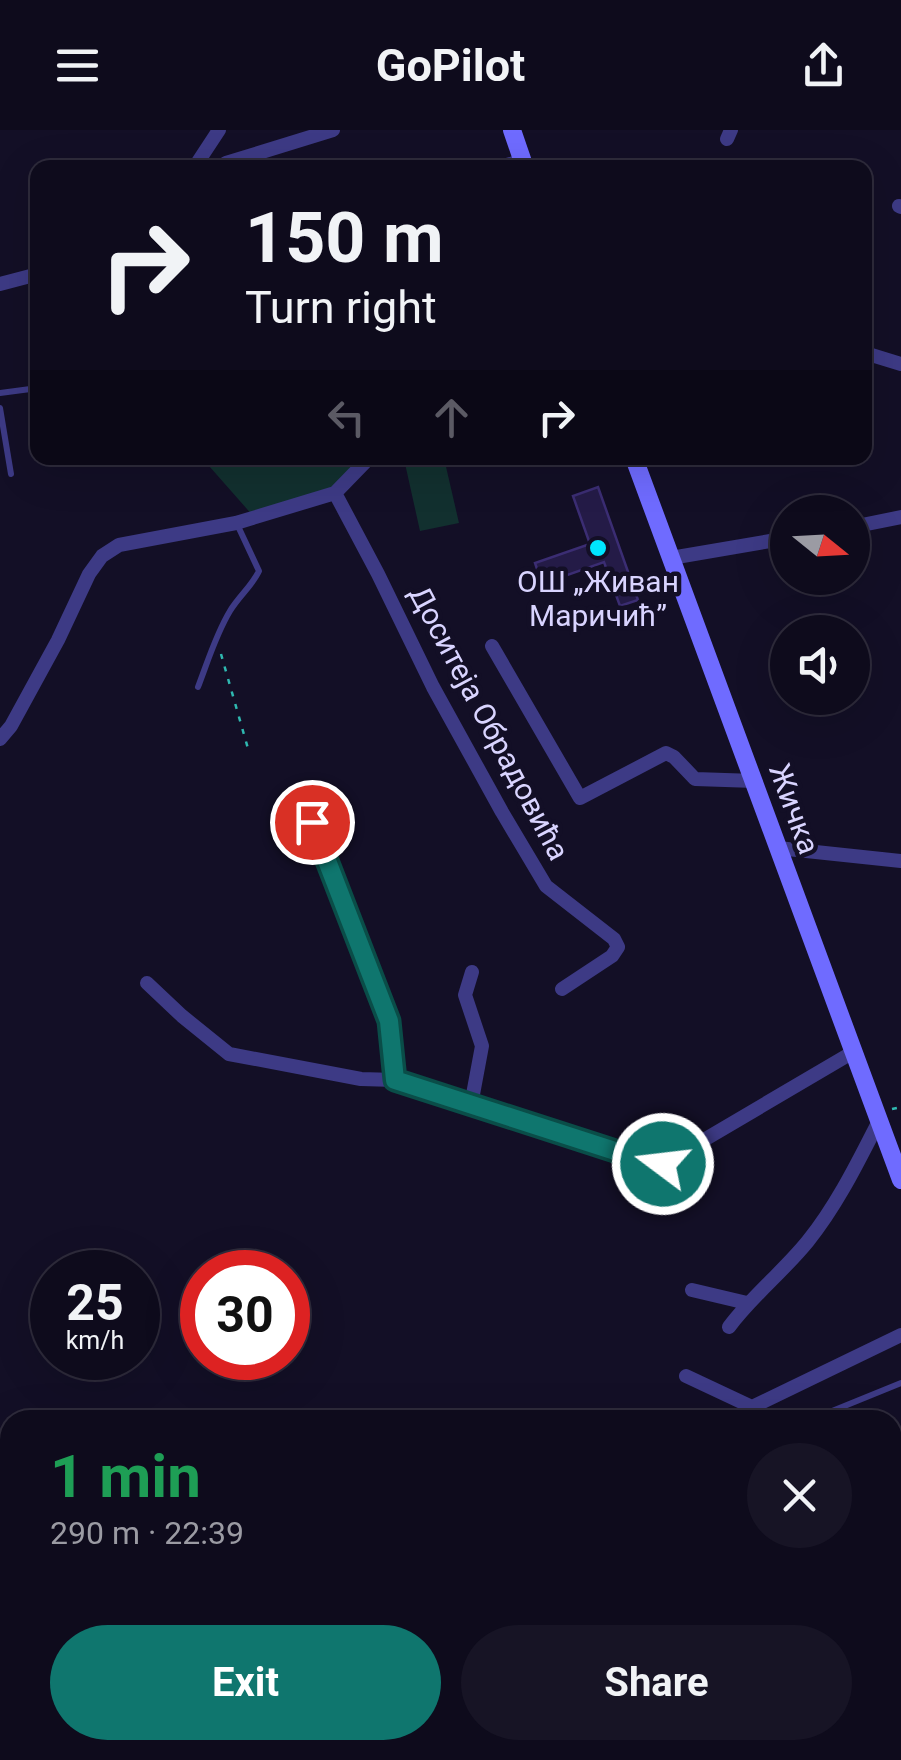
<!DOCTYPE html>
<html lang="en">
<head>
<meta charset="utf-8">
<style>
  :root { --surface:#0e0b1c; --page:#171425; --text:#f1f3f6; --muted:#9b9ba3; --line:#2e2b3b; --accent:#0f766e }
  body { margin:0; font-family:Roboto,sans-serif; background:var(--page); color:var(--text); height:100vh; display:flex; flex-direction:column; font-size:38px; white-space:nowrap }
  * { box-sizing:border-box; margin:0 }
  p { font-size:32px; color:var(--muted) }
  .icon { flex:none; width:55px; height:55px; fill:none; stroke:currentColor; stroke-width:2; stroke-linecap:round; stroke-linejoin:round }
  .map { position:relative; flex:1; overflow:hidden }
  .panel { position:absolute; left:0px; top:1280px; width:902px; height:350px; display:flex; flex-direction:column; background:var(--surface); border-radius:30px 30px 0 0; box-shadow:0 10px 40px #0002,0 0 0 2px var(--line) }
  .panel>* { flex:none }
  .top-card { position:absolute; left:30px; top:30px; width:842px; height:305px; border-radius:20px; box-shadow:0 10px 40px #0002,0 0 0 2px var(--line); background:#0e0b1c; color:var(--text); overflow:hidden }
  .needle { width:65px; rotate:108deg }
  .tools { position:absolute; left:770px; top:365px; display:grid; gap:20px }
  .tools a { display:grid; place-items:center; width:100px; height:100px; border-radius:50%; background:var(--surface); box-shadow:0 10px 40px #0002,0 0 0 2px var(--line); font-size:50px }
  .speed { position:absolute; left:30px; top:1120px; display:flex; gap:20px; font-size:50px; font-weight:700; text-align:center }
  .speed>* { display:grid; place-content:center; width:130px; height:130px; border-radius:50%; background:var(--surface); box-shadow:0 10px 40px #0002,0 0 0 2px var(--line); line-height:1 }
  .speed small { font-size:25px; font-weight:400 }
  .speed .limit { border:15px solid #d22; background:#fff; color:#111 }
  .pin { position:absolute; display:grid; place-items:center; width:85px; height:85px; color:#fff; margin:-42px; border:5px solid #fff; border-radius:50%; box-shadow:0 2px 10px #0007 }
  .me { position:absolute; width:110px; margin:-55px; rotate:285deg; stroke-linejoin:round; filter:drop-shadow(0 0 8px #0008) }
  .turn { display:flex; align-items:center; gap:35px; height:210px; padding:0 50px; font-size:45px }
  .turn .icon { width:130px; height:130px; stroke-width:2.5 }
  .turn b { display:block; font-size:70px; line-height:85px }
  .lanes { display:flex; align-items:center; height:95px; padding:0 50px; background:#0003; justify-content:center; gap:50px; direction:ltr }
  .lanes .off { opacity:.35 }
  .round { display:grid; place-items:center; flex:none; width:105px; height:105px; border-radius:52px; background:var(--page) }
  .overview { display:flex; align-items:center; justify-content:space-between; height:170px; padding:0 50px }
  h1 { font-size:60px; font-weight:700; line-height:75px; color:#1e9e55 }
  .cta { display:flex; gap:20px; margin-top:auto; padding:20px 50px }
  .cta a { flex:1; height:115px; border-radius:60px; background:var(--accent); color:#fff; font-size:40px; font-weight:700; line-height:115px; text-align:center }
  .cta a+a { background:var(--page); color:var(--text) }
  header { display:flex; justify-content:space-between; align-items:center; height:130px; padding:0 50px; background:var(--surface); font-size:45px; font-weight:700 }
  .map>svg:first-child { display:block }
  .green { fill:#12302f }
  .building { fill:#241b47; stroke:#3b2d73; stroke-width:2.5 }
  .lines { fill:none; stroke-linecap:round; stroke-linejoin:round }
  .path { stroke:#2fb8b0; stroke-width:2.5; stroke-dasharray:5 8; stroke-linecap:butt }
  .lane { stroke:#3d3a85; stroke-width:6 }
  .street { stroke:#3d3a85; stroke-width:14 }
  .secondary { stroke:#6f6bff; stroke-width:18 }
  .route-casing { stroke:#0a4d48; stroke-width:25 }
  .route { stroke:#0f766e; stroke-width:18 }
  .poi-dot { fill:#00e5ff; stroke:#130f26; stroke-width:4 }
  .labels { text-anchor:middle; stroke-width:9; stroke-linejoin:round; paint-order:stroke }
  .poi-label { font-size:30px; fill:#d9d4ff; stroke:#130f26 }
  .street-label { font-size:30px; fill:#d9d4ff; stroke:#130f26 }
</style>
</head>
<body>
<header><svg class="icon" aria-label="menu" viewBox="0 0 24 24"><path d="M4 6h16M4 12h16M4 18h16"/></svg>GoPilot<svg class="icon" aria-label="share" viewBox="0 0 24 24"><path d="M12 15V3M7 8l5-5 5 5M5 13v7h14v-7"/></svg></header>
<div class="map">
<svg width="901" height="1630" viewBox="0 0 901 1630">
  <rect width="100%" height="100%" fill="#130f26"/>
  <path class="green" d="M202 328H369L335 363 254 387Z
    M410 328H444L459 393 420 401 404 329Z"/>
  <path class="building" d="M598 357 638 470 620 476 604 432 542 454 535 433 590 414 573 366Z"/>
  <g class="lines">
    <path class="path" d="M221 524 249 622
      M892 979 901 977"/>
    <path class="lane" d="M483 38 520 27
      M0 263 38 258
      M0 278 11 344
      M198 557C208 531 216 504 230 481 239 466 252 456 259 441L237 394
      M810 1290 901 1253
      M892 1389 901 1387
      M892 1452 901 1449
      M434 1630 436 1620"/>
    <path class="street" d="M727 9 731 0
      M226 33 333 0
      M194 38 219 0
      M899 76 901 77
      M0 154 38 144
      M865 223 901 234
      M335 363 378 444 433 557 502 682 546 756 614 809 618 817 612 826 562 859
      M852 397 901 387
      M671 428 788 408
      M492 516 580 668 666 623 674 627 695 649 755 651
      M0 609 11 596 58 510 89 444 102 426 119 415 236 393 335 363 369 328
      M313 692 389 891 395 950
      M778 718 901 731
      M147 853 182 886 229 924 361 949 395 950 646 1031 663 1034 855 921
      M471 975 482 916 465 865 472 842
      M692 1160 747 1173
      M729 1197C752 1166 783 1142 808 1111 837 1075 858 1032 879 991
      M686 1246 752 1277 901 1205
      M892 1515 901 1512
      M892 1588 901 1585
      M609 1620 639 1630
      M357 1630V1627
      M671 1630 679 1620"/>
    <path class="secondary" d="M512 0 525 38
      M634 328 901 1050"/>
  </g>
  <g class="lines">
    <defs>
      <path id="route" d="M312 692 389 891 395 950 646 1031 663 1034"/>
    </defs>
    <use href="#route" class="route-casing"/>
    <use href="#route" class="route"/>
  </g>
  <circle class="poi-dot" cx="598" cy="418" r="10"/>
  <g class="labels">
    <g class="poi-label">
      <text x="598" y="462">ОШ „Живан<tspan x="598" dy="34">Маричић”</tspan></text>
    </g>
    <g class="street-label">
      <text transform="translate(489 593) rotate(62)" y="10">Доситеја Обрадовића</text>
      <text transform="translate(794 679) rotate(70)" y="10">Жичка</text>
    </g>
  </g>
</svg>
<div class="tools">
<a><svg class="needle" viewBox="-14 -14 28 28"><path d="M0-13l5 13h-10z" fill="#e53935"/><path d="M0 13l5-13h-10z" fill="#9b9ba3"/></svg></a>
<a><svg class="icon" aria-label="sound" viewBox="0 0 24 24"><path d="M4 9h4l5-4v14l-5-4H4zM17 9q2 3 0 6"/></svg></a>
</div>
<div class="speed"><div>25<small>km/h</small></div><div class="limit">30</div></div>
<div class="pin" style="left:312px;top:692px;background:#d93025"><svg class="icon" aria-label="arrive" viewBox="0 0 24 24"><path d="M6 21V4h12l-3 4 3 4H6"/></svg></div>
<svg class="me" style="left:663px;top:1034px" viewBox="-20 -20 40 40"><circle r="17" fill="#0f766e" stroke="#fff" stroke-width="3"/><path d="M0-11L8 9 0 5-8 9z" fill="#fff"/></svg>
<div class="top-card">
<div class="turn"><svg class="icon" aria-label="right" viewBox="0 0 24 24"><path d="M7 20v-9h11M14 6l5 5-5 5"/></svg><div><b>150 m</b>Turn right</div></div>
<div class="lanes"><svg class="icon off" aria-label="left" viewBox="0 0 24 24"><path d="M17 20v-9H6M10 6l-5 5 5 5"/></svg><svg class="icon off" aria-label="ahead" viewBox="0 0 24 24"><path d="M12 20V5M6 11l6-6 6 6"/></svg><svg class="icon" aria-label="right" viewBox="0 0 24 24"><path d="M7 20v-9h11M14 6l5 5-5 5"/></svg></div>
</div>
<section class="panel">
<div class="overview"><div><h1>1 min</h1><p>290 m · 22:39</p></div><a class="round"><svg class="icon" aria-label="close" viewBox="0 0 24 24"><path d="M6 6l12 12M18 6L6 18"/></svg></a></div>
<div class="cta"><a>Exit</a><a>Share</a></div>
</section>
</div>
</body>
</html>
